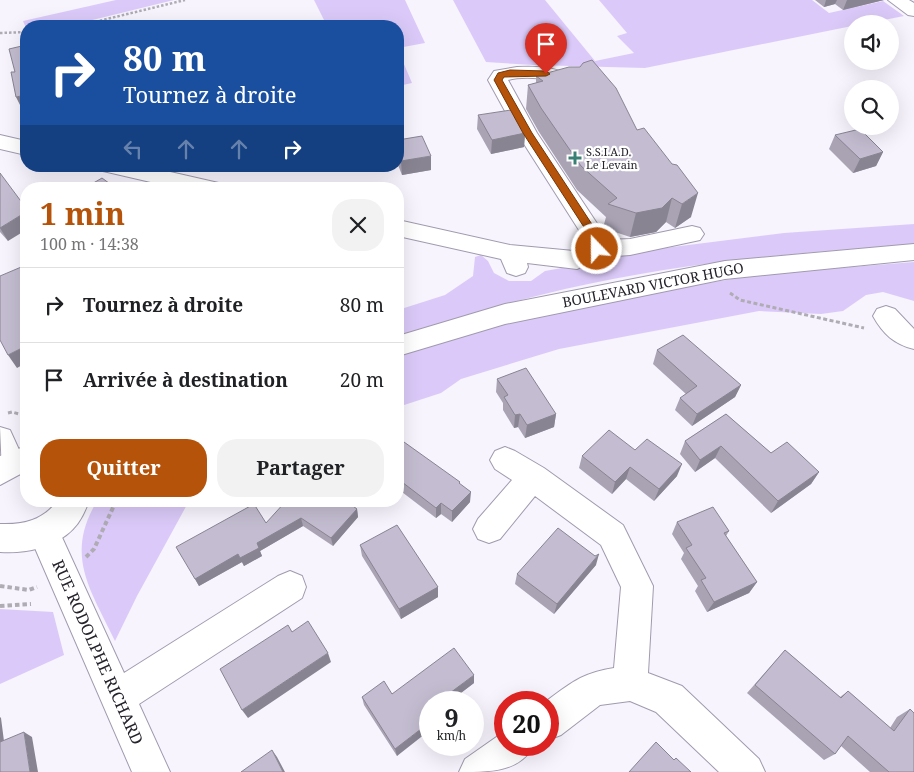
<!DOCTYPE html>
<html lang="fr">
<head>
<meta charset="utf-8">
<style>
  :root { --surface:#fff; --page:#f2f2f2; --text:#202124; --muted:#757577; --line:#e0e0e0; --accent:#b45309 }
  body { margin:0; font-family:"Noto Serif",serif; background:var(--page); color:var(--text); height:100vh; display:flex; flex-direction:column; font-size:19px; white-space:nowrap }
  * { box-sizing:border-box; margin:0 }
  p { font-size:16px; color:var(--muted) }
  .icon { flex:none; width:28px; height:28px; fill:none; stroke:currentColor; stroke-width:2; stroke-linecap:round; stroke-linejoin:round }
  .map { position:relative; flex:1; overflow:hidden }
  .side { position:absolute; left:20px; top:182px; width:384px; height:325px; display:flex; flex-direction:column; background:var(--surface); border-radius:20px; box-shadow:0 5px 20px #0002 }
  .side>* { flex:none }
  .top-card { position:absolute; left:20px; top:20px; width:384px; height:152px; border-radius:20px; box-shadow:0 5px 20px #0002; background:#1a4fa0; color:#fff; overflow:hidden }
  .controls { position:absolute; left:844px; top:15px; display:grid; gap:10px }
  .controls a { display:grid; place-items:center; width:55px; height:55px; border-radius:50%; background:var(--surface); box-shadow:0 5px 20px #0002; font-size:25px }
  .speed { position:absolute; left:419px; top:691px; display:flex; gap:10px; font-size:25px; font-weight:700; text-align:center }
  .speed>* { display:grid; place-content:center; width:65px; height:65px; border-radius:50%; background:var(--surface); box-shadow:0 5px 20px #0002; line-height:1 }
  .speed small { font-size:12px; font-weight:400 }
  .speed .limit { border:8px solid #d22; background:#fff; color:#111 }
  .pin { position:absolute; display:grid; place-items:center; width:42px; height:42px; color:#fff; margin:-51px -21px; border-radius:50% 50% 50% 0; rotate:-45deg; box-shadow:0 0 5px #0007 }
  .pin .icon { rotate:45deg }
  .me { position:absolute; width:55px; margin:-28px; rotate:338deg; stroke-linejoin:round; filter:drop-shadow(0 0 4px #0008) }
  .turn { display:flex; align-items:center; gap:18px; height:105px; padding:0 20px; font-size:22px }
  .turn .icon { width:65px; height:65px; stroke-width:2.5 }
  .turn b { display:block; font-size:35px; line-height:42px }
  .lanes { display:flex; align-items:center; height:48px; padding:0 20px; background:#0003; justify-content:center; gap:25px; direction:ltr }
  .lanes .off { opacity:.35 }
  .round { display:grid; place-items:center; flex:none; width:52px; height:52px; border-radius:20px; background:var(--page) }
  .overview { display:flex; align-items:center; justify-content:space-between; height:85px; padding:0 20px }
  h1 { font-size:30px; font-weight:700; line-height:38px; color:var(--accent) }
  .cta { display:flex; gap:10px; margin-top:auto; padding:10px 20px }
  .cta a { flex:1; height:58px; border-radius:20px; background:var(--accent); color:#fff; font-size:20px; font-weight:700; line-height:58px; text-align:center }
  .cta a+a { background:var(--page); color:var(--text) }
  ul { padding:0; list-style:none }
  li { display:flex; align-items:center; gap:15px; height:75px; padding:0 20px; border-top:1px solid var(--line) }
  li div { flex:1 }
  li b { display:block; font-size:19px }
  li em { font-style:normal }
  .map>svg:first-child { display:block }
  .green { fill:#dbcaf9 }
  .lines { fill:none; stroke-linecap:round; stroke-linejoin:round }
  .minor-casing { stroke:#a19aae; stroke-width:2 }
  .major-casing { stroke:#a19aae; stroke-width:2 }
  .path-far2 { stroke:#afacb4; stroke-width:2.5; stroke-dasharray:2.5 2; stroke-linecap:butt }
  .path-far1 { stroke:#afacb4; stroke-width:3; stroke-dasharray:4 2.5; stroke-linecap:butt }
  .path { stroke:#afacb4; stroke-width:4; stroke-dasharray:4.5 3; stroke-linecap:butt }
  .minor { fill:#fff; fill-rule:evenodd }
  .major { fill:#fff; fill-rule:evenodd }
  .wall { fill:#a9a3b4 }
  .shaded-wall { fill:#898492 }
  .building { fill:#c4bdd1; stroke:#898492 }
  .route { fill:#b45309; stroke:#753606 }
  .poi-dot { fill:#3a7f73; stroke:#fff; stroke-width:2 }
  .labels { text-anchor:middle; stroke-width:4.5; stroke-linejoin:round; paint-order:stroke }
  .far-poi-label { font-size:11px; fill:#26232b; stroke:#fff; text-anchor:start }
  .street-label { font-size:14px; fill:#26232b; stroke:#fff }
  .near-street-label { font-size:16px; fill:#26232b; stroke:#fff }
</style>
</head>
<body>
<div class="map">
<svg width="914" height="772" viewBox="0 0 914 772">
  <rect width="100%" height="100%" fill="#f7f4fd"/>
  <path class="green" d="M116 0H174L72 25 26 26V28L23 21Z
    M314 0H405L425 43 398 48V26H327Z
    M453 0H545L595 61 634 53 617 36 627 33 599 0H812L829 13 883 1 904 16 864 24H852V26L645 68 533 65 486 62Z
    M398 50 412 83 398 86Z
    M914 224V245C797 252 679 263 565 289 509 302 453 320 398 336V310L445 295 473 276 475 257 481 255 488 261 494 273 509 281H531L545 271 595 262 609 255 784 233Z
    M914 262V301L883 292 866 295 843 311 821 314 759 311 559 349 461 379 441 393 398 407V356L486 328 600 301 762 274Z
    M97 501H189L137 596 115 641C91 590 64 556 97 501Z
    M0 609 53 612 64 655 0 684Z"/>
  <g class="lines">
    <defs>
      <path id="minor" d="M888 0H909L914 3V16L908 15Z
        M517 67C538 66 565 66 579 85L576 89C562 93 560 82 548 80 535 77 519 77 508 80L537 133 608 240 630 239 692 226 700 228 704 234 700 240 630 255 602 257 577 269 527 263 528 267 525 273 516 276 507 273 501 259 398 236V220L510 245 574 251 585 245 584 238 517 133 488 80 494 71Z
        M0 135 26 141V155L0 149Z
        M100 166H144L223 184 226 189H181L103 171Z
        M886 306 895 309 914 329V349C894 344 883 334 873 316L877 309Z
        M0 427 10 430 26 465 22 473 12 477 2 473Z
        M505 447 515 451 544 468 623 525 653 586 648 673 682 686 759 759 765 772H719L656 712 630 701 600 705 561 735 548 740V702H545C570 684 581 673 614 668L621 587 601 545 535 496 500 539 489 543 478 539 473 529 478 519 512 480 495 469 490 460 495 451Z
        M44 518 55 522 124 673 278 576 290 571 302 576 306 587 302 598 139 704 170 772H132L28 532 33 522Z
        M505 731V745H534C520 772 491 772 459 772L465 759Z"/>
      <path id="major" d="M914 244V260L725 279 505 324 398 356V336L505 304 725 261Z
        M26 446V471L0 485V456Z
        M58 501H89C85 511 81 521 73 529 56 547 25 554 0 552V524C25 525 42 520 58 501Z"/>
    </defs>
    <use href="#minor" class="minor-casing"/>
    <use href="#major" class="major-casing"/>
    <path class="path-far2" d="M78 26 185 0
      M0 33 26 32"/>
    <path class="path-far1" d="M730 293 740 300 864 328
      M8 413 12 412 26 416"/>
    <path class="path" d="M86 557 94 549 116 501
      M0 586 29 590 37 587
      M0 606 31 604"/>
    <use href="#minor" class="minor"/>
    <use href="#major" class="major"/>
  </g>
  <path class="wall" d="M815 0H884L843 10 835 4 824 7Z
    M536 76 637 130 691 217 675 228 666 222 656 232 630 237 603 228 606 217 577 190 539 132 526 109 528 85 536 83Z
    M478 115 525 133 524 147 491 154 477 129Z
    M835 135 883 152 876 166 853 173 829 149Z
    M398 140 431 170 402 175 398 165Z
    M0 173 8 241 0 232Z
    M657 350 741 385 735 397 692 426 675 410 680 398 686 394 653 364Z
    M497 379 556 414 554 427 525 438 518 427 514 428 503 410V403L496 392Z
    M726 414 771 453 819 472 811 484 771 513 715 458 695 472 680 454 685 441Z
    M398 448 460 482V485L470 502 452 522 441 514 436 518 398 489Z
    M635 450 677 476 654 501 626 479 612 494 579 468 582 456Z
    M357 509 358 517 333 546 303 526 260 551 262 556 244 566 242 562 199 586 195 579 266 523Z
    M677 522 729 531 726 536 757 582 749 593 707 612 695 591 698 586 681 559 684 553 672 534Z
    M360 545 438 587V597L401 619 362 556Z
    M596 565 554 614 515 584 517 574Z
    M785 650 840 697 848 691 890 728 897 717 910 709 914 772H870L841 746 835 754 824 760 747 693Z
    M474 683 449 702H430L397 756 364 705 362 697Z"/>
  <path class="shaded-wall" d="M826 0H837L835 4 824 7Z
    M847 0H884L843 10Z
    M26 95V111H23L16 97Z
    M525 133 524 147 491 154 492 140Z
    M883 152 876 166 853 173 860 159Z
    M431 156V170L402 175 401 161Z
    M345 166H371L346 171Z
    M698 193 691 217 675 228 682 204Z
    M672 198 666 222 656 232 630 237 636 213Z
    M26 212V230L8 241 0 228Z
    M26 346V363L17 368 8 355Z
    M741 385 735 397 692 426 697 414Z
    M520 414 518 427 514 428 515 415Z
    M556 414 554 427 525 438 527 425Z
    M721 446 715 458 695 472 700 460Z
    M682 464 677 476 654 501 659 489Z
    M630 467 626 479 612 494 615 482Z
    M819 472 811 484 771 513 778 501Z
    M471 492 470 502 452 522V511Z
    M441 503V514L436 518V508Z
    M357 509 358 517 333 546 331 538Z
    M301 518 303 526 260 551 262 556 244 566 240 558 257 543Z
    M238 554 242 562 199 586 195 579Z
    M599 554 596 565 554 614 557 604Z
    M757 582 749 593 707 612 714 602Z
    M438 587V597L401 619 399 609Z
    M328 653 331 662 248 718 242 710Z
    M474 675V683L449 702H438Z
    M0 717 1 718 5 749 0 746Z
    M430 722V730L397 756 395 749Z
    M24 732 32 737 38 772H30Z
    M272 750 277 757 285 772H283Z"/>
  <path class="building" d="M26 45V95L16 97 11 72H15L9 49Z
    M592 60 616 88 637 130 644 128 672 164 677 165 698 193 682 204 672 198 662 208 636 213 608 204 617 198 581 166 541 108 528 85 543 81 536 76 569 67H580L583 63Z
    M511 110 525 133 492 140 478 115Z
    M860 129 883 152 860 159 835 135Z
    M422 136 431 156 401 161 398 153V140Z
    M0 173 26 208V212L0 228Z
    M102 178 117 189H83Z
    M26 265V346L8 355 0 340V276Z
    M683 335 741 385 697 414 680 398 697 386 657 350Z
    M526 368 556 414 527 425 520 414 515 415 504 397 508 395 497 379Z
    M726 414 771 453 787 442 819 472 778 501 721 446 700 460 685 441Z
    M609 430 635 450 647 439 682 464 659 489 630 467 615 482 582 456Z
    M404 442 460 482 459 483 471 492 452 511 441 503 436 508 398 479V448Z
    M286 501H346L357 509 331 538 301 518 257 543 259 548 240 558 238 554 195 579 176 547 254 504 266 523Z
    M713 507 729 531 724 533 757 582 714 602 701 580 706 578 686 548 692 545 677 522Z
    M397 525 438 587 399 609 360 545Z
    M558 528 595 556 599 554 557 604 517 574Z
    M308 621 328 653 242 710 220 669 288 625 292 632Z
    M454 648 474 675 438 702H430V722L395 749 362 697 384 681 392 694Z
    M785 650 841 698 848 691 894 731 910 709 914 713V772H889L848 736 835 754 755 685Z
    M24 732 30 772H0V742Z
    M656 742 674 760 676 758 691 772H629Z
    M272 750 283 772H241Z"/>
  <path class="route" d="M510 70 546 71 550 74 546 76 504 77 502 80 532 133 601 238V251H593L591 238 523 133 494 80 498 73Z"/>
  <path class="poi-dot" d="M572.5 150.5h5v5h5v5h-5v5h-5v-5h-5v-5h5z"/>
  <g class="labels">
    <g class="far-poi-label">
      <text x="586" y="156">S.S.I.A.D.<tspan x="586" dy="13">Le Levain</tspan></text>
    </g>
    <g class="street-label">
      <text transform="translate(653 285) rotate(-11)" y="5">BOULEVARD VICTOR HUGO</text>
    </g>
    <g class="near-street-label">
      <text transform="translate(98 652) rotate(66)" y="6">RUE RODOLPHE RICHARD</text>
    </g>
  </g>
</svg>
<div class="controls">
<a><svg class="icon" aria-label="sound" viewBox="0 0 24 24"><path d="M4 9h4l5-4v14l-5-4H4zM17 9q2 3 0 6"/></svg></a>
<a><svg class="icon" aria-label="search" viewBox="0 0 24 24"><circle cx="10" cy="10" r="6"/><path d="M15 15l6 6"/></svg></a>
</div>
<div class="speed"><div>9<small>km/h</small></div><div class="limit">20</div></div>
<div class="pin" style="left:546px;top:74px;background:#d93025"><svg class="icon" aria-label="arrive" viewBox="0 0 24 24"><path d="M6 21V4h12l-3 4 3 4H6"/></svg></div>
<svg class="me" style="left:597px;top:249px" viewBox="-20 -20 40 40"><circle r="17" fill="#b45309" stroke="#fff" stroke-width="3"/><path d="M0-11L8 9 0 5-8 9z" fill="#fff"/></svg>
<div class="top-card">
<div class="turn"><svg class="icon" aria-label="right" viewBox="0 0 24 24"><path d="M7 20v-9h11M14 6l5 5-5 5"/></svg><div><b>80 m</b>Tournez à droite</div></div>
<div class="lanes"><svg class="icon off" aria-label="left" viewBox="0 0 24 24"><path d="M17 20v-9H6M10 6l-5 5 5 5"/></svg><svg class="icon off" aria-label="ahead" viewBox="0 0 24 24"><path d="M12 20V5M6 11l6-6 6 6"/></svg><svg class="icon off" aria-label="ahead" viewBox="0 0 24 24"><path d="M12 20V5M6 11l6-6 6 6"/></svg><svg class="icon" aria-label="right" viewBox="0 0 24 24"><path d="M7 20v-9h11M14 6l5 5-5 5"/></svg></div>
</div>
<section class="side">
<div class="overview"><div><h1>1 min</h1><p>100 m · 14:38</p></div><a class="round"><svg class="icon" aria-label="close" viewBox="0 0 24 24"><path d="M6 6l12 12M18 6L6 18"/></svg></a></div>
<ul>
<li><svg class="icon" aria-label="right" viewBox="0 0 24 24"><path d="M7 20v-9h11M14 6l5 5-5 5"/></svg><div><b>Tournez à droite</b></div><em>80 m</em></li>
<li><svg class="icon" aria-label="arrive" viewBox="0 0 24 24"><path d="M6 21V4h12l-3 4 3 4H6"/></svg><div><b>Arrivée à destination</b></div><em>20 m</em></li>
</ul>
<div class="cta"><a>Quitter</a><a>Partager</a></div>
</section>
</div>
</body>
</html>
